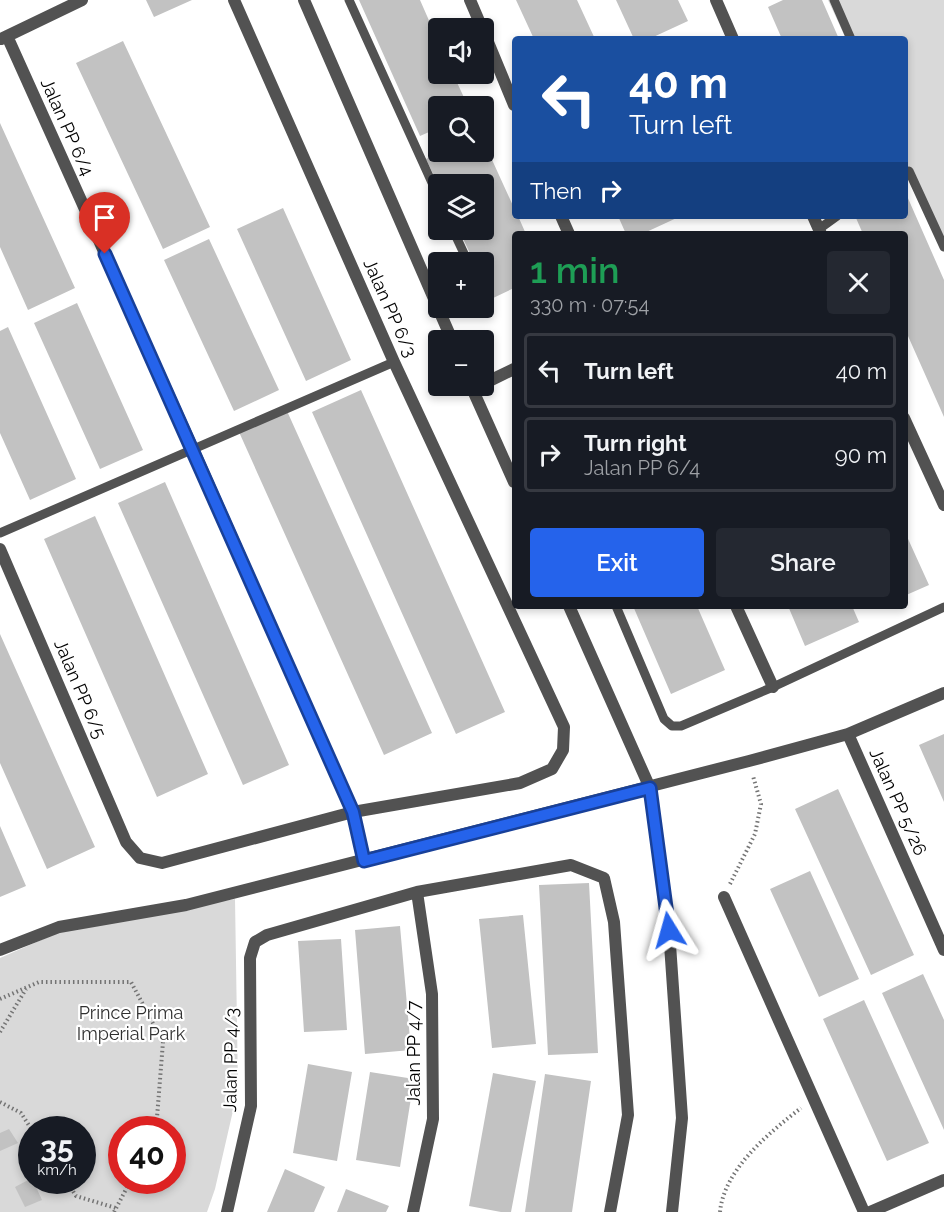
<!DOCTYPE html>
<html lang="en">
<head>
<meta charset="utf-8">
<style>
  :root { --surface:#171b24; --page:#242831; --text:#f1f3f6; --muted:#9ea1a6; --line:#363941; --accent:#2563eb }
  body { margin:0; font-family:Raleway,sans-serif; background:var(--page); color:var(--text); height:100vh; display:flex; flex-direction:column; font-size:22px; white-space:nowrap }
  * { box-sizing:border-box; margin:0 }
  p { font-size:20px; color:var(--muted) }
  .icon { flex:none; width:33px; height:33px; fill:none; stroke:currentColor; stroke-width:2; stroke-linecap:round; stroke-linejoin:round }
  .map { position:relative; flex:1; overflow:hidden }
  .panel { position:absolute; left:512px; top:231px; width:396px; height:378px; display:flex; flex-direction:column; background:var(--surface); border-radius:6px; box-shadow:0 3px 9px #0003 }
  .panel>* { flex:none }
  .top-card { position:absolute; left:512px; top:36px; width:396px; height:183px; border-radius:6px; box-shadow:0 3px 9px #0003; background:#1a4fa0; color:#fff; overflow:hidden }
  .buttons { position:absolute; left:428px; top:18px; display:grid; gap:12px }
  .buttons a { display:grid; place-items:center; width:66px; height:66px; border-radius:6px; background:var(--surface); box-shadow:0 3px 9px #0003; font-size:30px }
  .speed { position:absolute; left:18px; top:1116px; display:flex; gap:12px; font-size:30px; font-weight:700; text-align:center }
  .speed>* { display:grid; place-content:center; width:78px; height:78px; border-radius:50%; background:var(--surface); box-shadow:0 3px 9px #0003; line-height:1 }
  .speed small { font-size:15px; font-weight:400 }
  .speed .limit { border:9px solid #d22; background:#fff; color:#111 }
  .pin { position:absolute; display:grid; place-items:center; width:51px; height:51px; color:#fff; margin:-62px -26px; border-radius:50% 50% 50% 0; rotate:-45deg; box-shadow:0 0 6px #0007 }
  .pin .icon { rotate:45deg }
  .me { position:absolute; width:66px; margin:-33px; rotate:352deg; stroke-linejoin:round; filter:drop-shadow(0 0 4px #0008) }
  .turn { display:flex; align-items:center; gap:21px; height:126px; padding:0 18px; font-size:27px }
  .turn .icon { width:78px; height:78px; stroke-width:2.5 }
  .turn b { display:block; font-size:42px; line-height:51px }
  .then { display:flex; align-items:center; height:57px; padding:0 18px; background:#0003; gap:12px; font-size:22px }
  .round { display:grid; place-items:center; flex:none; width:63px; height:63px; border-radius:6px; background:var(--page) }
  .summary { display:flex; align-items:center; justify-content:space-between; height:102px; padding:0 18px }
  h1 { font-size:36px; font-weight:600; line-height:45px; color:#1e9e55 }
  .primary-button { display:flex; gap:12px; margin-top:auto; padding:12px 18px }
  .primary-button a { flex:1; height:69px; border-radius:6px; background:var(--accent); color:#fff; font-size:24px; font-weight:600; line-height:69px; text-align:center }
  .primary-button a+a { background:var(--page); color:var(--text) }
  ul { padding:0; list-style:none }
  li { display:flex; align-items:center; gap:18px; height:75px; margin:0 12px 9px; padding:0 6px; border:3px solid var(--line); border-radius:6px }
  li div { flex:1 }
  li b { display:block; font-size:22px }
  li em { font-style:normal }
  .map>svg:first-child { display:block }
  .green { fill:#d9d9d9; fill-rule:evenodd }
  .building { fill:#c2c2c2 }
  .lines { fill:none; stroke-linecap:round; stroke-linejoin:round }
  .path { stroke:#747474; stroke-width:4; stroke-dasharray:1.5 3; stroke-linecap:butt }
  .service { stroke:#525252; stroke-width:9 }
  .minor { stroke:#525252; stroke-width:12 }
  .tertiary { stroke:#525252; stroke-width:12 }
  .route-casing { stroke:#184099; stroke-width:15 }
  .route { stroke:#2563eb; stroke-width:10 }
  .labels { text-anchor:middle; stroke-width:4.5; stroke-linejoin:round; paint-order:stroke }
  .street-label { font-size:18px; fill:#000; stroke:#fff }
  .park-label { font-size:18px; fill:#303030; stroke:#fff }
</style>
</head>
<body>
<div class="map">
<svg width="944" height="1212" viewBox="0 0 944 1212">
  <rect width="100%" height="100%" fill="#fff"/>
  <path class="green" d="M828 0H944V250L905 165 904 39H846Z
    M235 899 238 1089 215 1189 207 1212H0V958L73 926ZM32 1130H82V1180H32ZM122 1130H172V1180H122Z"/>
  <path class="building" d="M146 0H192L154 17Z
    M359 0H420L438 41V74H453L468 106H438V128L420 136Z
    M516 0H577L595 39H534Z
    M616 0H678L688 21 649 39H634Z
    M783 0H822L839 39H782L768 7Z
    M123 41 210 227 163 249 76 63Z
    M0 123 75 288 28 310 0 247Z
    M483 140 514 208V216H518L526 234H514V288L491 299 483 282V262H474L459 230H483V184H438L426 159 441 152H483Z
    M907 196 944 280V417L904 327V234H863L856 218 860 216H904V197Z
    M283 208 351 360 306 381 237 229Z
    M618 216H681L642 234H626Z
    M209 239 279 390 234 411 164 260Z
    M77 303 143 450 100 469 34 323Z
    M8 327 76 479 30 500 0 433V331Z
    M361 390 505 712 456 734 312 412Z
    M287 411 432 733 384 755 239 432Z
    M165 482 289 765 243 785 118 503Z
    M95 516 208 774 157 797 44 539Z
    M904 530 929 585 904 596Z
    M633 606H697L725 670 671 694Z
    M788 606H852L859 622 805 646Z
    M0 634 95 847 47 869 0 763Z
    M944 734V802L919 745Z
    M838 789 914 955 871 975 795 809Z
    M0 826 26 886 0 897Z
    M810 871 859 979 819 997 770 889Z
    M589 883 598 1053 548 1055 539 885Z
    M523 915 536 1044 492 1048 479 919Z
    M400 926 411 1050 365 1054 355 930Z
    M341 939 347 1030 304 1032 298 941Z
    M923 974 944 1020V1130L882 993Z
    M864 1000 929 1143 887 1161 823 1019Z
    M308 1064 352 1072 337 1161 293 1153Z
    M370 1072 414 1079 400 1167 356 1160Z
    M493 1073 536 1081 511 1212H501L469 1206Z
    M545 1074 591 1081 572 1212H525Z
    M9 1129 18 1143 0 1151V1133Z
    M285 1169 325 1187 314 1212H267Z
    M32 1178 42 1200 25 1207 15 1187Z
    M346 1189 389 1206 386 1212H337Z"/>
  <g class="lines">
    <path class="path" d="M730 884 755 834 761 804 753 776
      M0 999 39 982H131L163 1042 156 1130
      M0 1032 26 989
      M0 1102 21 1113 32 1130
      M66 1180 76 1196 116 1208
      M114 1212 131 1180
      M720 1212C724 1169 770 1132 801 1108"/>
    <path class="service" d="M349 0 438 196
      M834 0 851 39
      M904 174 909 171 944 247
      M819 229 837 216
      M453 230 468 262
      M0 533 394 362
      M616 606 664 719 672 726H681L773 687 944 607"/>
    <path class="minor" d="M470 0 482 28
      M716 0 733 39
      M483 30 514 105
      M7 36 193 449 353 812 364 861
      M1 39 82 0
      M561 216 569 234
      M813 216 821 234
      M483 384 514 369
      M904 418 944 505
      M0 549 126 842 140 858 162 863 353 812 520 783 552 769 563 750 564 727 394 362 234 0
      M736 606 773 687
      M848 734 944 950
      M724 897 864 1212
      M0 950 59 927 186 905 749 761 848 734 944 693
      M227 1212 251 1106 250 958 255 942 267 935 417 892 571 865 604 878 614 922 628 1115 610 1212
      M413 1212 433 1119 432 994 417 892
      M870 1212 944 1180"/>
    <path class="tertiary" d="M304 0 452 340
      M471 386 514 482
      M569 606 650 788 669 930 682 1118 672 1212"/>
  </g>
  <g class="lines">
    <defs>
      <path id="route" d="M105 254 353 812 364 861 650 788 669 930"/>
    </defs>
    <use href="#route" class="route-casing"/>
    <use href="#route" class="route"/>
  </g>
  <g class="labels">
    <g class="street-label">
      <text transform="translate(67 127) rotate(66)" y="6">Jalan PP 6/4</text>
      <text transform="translate(390 308) rotate(66)" y="6">Jalan PP 6/3</text>
      <text transform="translate(80 689) rotate(67)" y="6">Jalan PP 6/5</text>
      <text transform="translate(898 802) rotate(66)" y="6">Jalan PP 5/26</text>
      <text transform="translate(414 1053) rotate(-90)" y="6">Jalan PP 4/7</text>
      <text transform="translate(231 1060) rotate(-89)" y="6">Jalan PP 4/3</text>
    </g>
    <g class="park-label">
      <text x="131" y="1019">Prince Prima<tspan x="131" dy="21">Imperial Park</tspan></text>
    </g>
  </g>
</svg>
<div class="buttons">
<a><svg class="icon" aria-label="sound" viewBox="0 0 24 24"><path d="M4 9h4l5-4v14l-5-4H4zM17 9q2 3 0 6"/></svg></a>
<a><svg class="icon" aria-label="search" viewBox="0 0 24 24"><circle cx="10" cy="10" r="6"/><path d="M15 15l6 6"/></svg></a>
<a><svg class="icon" aria-label="layers" viewBox="0 0 24 24"><path d="M12 4l9 5-9 5-9-5zM3 14l9 5 9-5"/></svg></a>
<a>+</a>
<a>−</a>
</div>
<div class="speed"><div>35<small>km/h</small></div><div class="limit">40</div></div>
<div class="pin" style="left:105px;top:254px;background:#d93025"><svg class="icon" aria-label="arrive" viewBox="0 0 24 24"><path d="M6 21V4h12l-3 4 3 4H6"/></svg></div>
<svg class="me" style="left:669px;top:930px" viewBox="-20 -20 40 40"><path d="M0-17L14 15 0 8-14 15z" fill="#2563eb" stroke="#fff" stroke-width="4"/></svg>
<div class="top-card">
<div class="turn"><svg class="icon" aria-label="left" viewBox="0 0 24 24"><path d="M17 20v-9H6M10 6l-5 5 5 5"/></svg><div><b>40 m</b>Turn left</div></div>
<div class="then">Then<svg class="icon" aria-label="right" viewBox="0 0 24 24"><path d="M7 20v-9h11M14 6l5 5-5 5"/></svg></div>
</div>
<section class="panel">
<div class="summary"><div><h1>1 min</h1><p>330 m · 07:54</p></div><a class="round"><svg class="icon" aria-label="close" viewBox="0 0 24 24"><path d="M6 6l12 12M18 6L6 18"/></svg></a></div>
<ul>
<li><svg class="icon" aria-label="left" viewBox="0 0 24 24"><path d="M17 20v-9H6M10 6l-5 5 5 5"/></svg><div><b>Turn left</b></div><em>40 m</em></li>
<li><svg class="icon" aria-label="right" viewBox="0 0 24 24"><path d="M7 20v-9h11M14 6l5 5-5 5"/></svg><div><b>Turn right</b><p>Jalan PP 6/4</p></div><em>90 m</em></li>
</ul>
<div class="primary-button"><a>Exit</a><a>Share</a></div>
</section>
</div>
</body>
</html>
